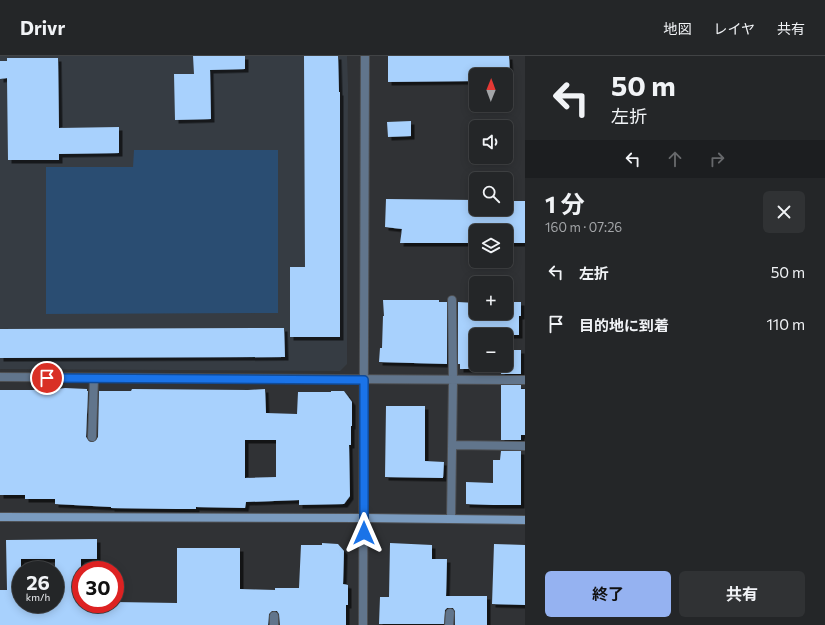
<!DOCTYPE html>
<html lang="ja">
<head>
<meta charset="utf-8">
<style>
  :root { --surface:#242628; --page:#303234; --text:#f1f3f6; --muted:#a3a5a8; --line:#414345; --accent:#95b2f1 }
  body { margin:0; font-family:Commissioner,"Noto Sans JP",sans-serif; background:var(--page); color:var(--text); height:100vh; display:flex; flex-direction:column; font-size:15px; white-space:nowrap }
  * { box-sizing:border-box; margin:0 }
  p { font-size:13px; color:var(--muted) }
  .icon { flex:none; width:22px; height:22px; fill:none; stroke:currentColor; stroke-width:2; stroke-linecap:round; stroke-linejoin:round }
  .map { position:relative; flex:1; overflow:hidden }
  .details { display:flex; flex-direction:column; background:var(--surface); width:300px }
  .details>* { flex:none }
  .top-card { background:#242628; color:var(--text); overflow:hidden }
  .needle { width:26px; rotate:1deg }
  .tools { position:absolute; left:469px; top:12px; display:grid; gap:8px }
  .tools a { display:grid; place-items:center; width:44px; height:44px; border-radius:6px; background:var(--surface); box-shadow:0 2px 10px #0003,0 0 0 1px var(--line); font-size:20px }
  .speed { position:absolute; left:12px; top:505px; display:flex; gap:8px; font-size:20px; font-weight:700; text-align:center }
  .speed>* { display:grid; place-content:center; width:52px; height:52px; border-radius:50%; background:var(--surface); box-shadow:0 2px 10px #0003,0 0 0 1px var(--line); line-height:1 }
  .speed small { font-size:10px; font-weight:400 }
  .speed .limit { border:6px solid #d22; background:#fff; color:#111 }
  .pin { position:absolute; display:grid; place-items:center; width:34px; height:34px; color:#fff; margin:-17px; border:2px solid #fff; border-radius:50%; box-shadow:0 1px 4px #0007 }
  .me { position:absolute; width:44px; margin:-22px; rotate:0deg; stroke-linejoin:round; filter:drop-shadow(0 0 3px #0008) }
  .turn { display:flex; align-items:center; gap:14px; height:84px; padding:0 20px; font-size:18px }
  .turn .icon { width:52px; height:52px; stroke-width:2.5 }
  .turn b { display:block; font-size:28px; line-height:34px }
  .lanes { display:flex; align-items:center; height:38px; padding:0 20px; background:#0003; justify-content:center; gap:20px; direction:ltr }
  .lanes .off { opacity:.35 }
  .round { display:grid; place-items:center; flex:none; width:42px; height:42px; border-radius:6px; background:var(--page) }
  .summary { display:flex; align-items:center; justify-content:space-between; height:68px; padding:0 20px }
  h1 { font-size:24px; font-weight:700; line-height:30px }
  .action { display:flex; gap:8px; margin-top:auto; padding:8px 20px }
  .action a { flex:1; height:46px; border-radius:6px; background:var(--accent); color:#111; font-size:16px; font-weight:700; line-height:46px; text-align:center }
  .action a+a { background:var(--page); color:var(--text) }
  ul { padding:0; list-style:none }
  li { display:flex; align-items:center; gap:12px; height:52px; padding:0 20px }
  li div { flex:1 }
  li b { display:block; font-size:15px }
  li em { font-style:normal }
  header { display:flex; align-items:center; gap:24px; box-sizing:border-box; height:56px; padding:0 20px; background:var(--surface); border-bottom:1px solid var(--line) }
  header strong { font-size:19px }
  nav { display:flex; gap:22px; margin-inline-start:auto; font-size:14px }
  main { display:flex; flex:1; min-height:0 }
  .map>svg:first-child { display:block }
  .built { fill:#363c43 }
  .green { fill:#2a4d72 }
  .building { fill:#a8d1fd; fill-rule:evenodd; filter:url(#shadow) }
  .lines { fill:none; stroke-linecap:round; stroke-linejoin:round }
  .lane-casing { stroke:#4d4f52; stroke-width:10 }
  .street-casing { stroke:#4d4f52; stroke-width:10 }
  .secondary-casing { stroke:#4d4f52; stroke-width:10 }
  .lane { stroke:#61758c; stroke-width:8 }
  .street { stroke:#61758c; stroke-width:8 }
  .secondary { stroke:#7a9bbf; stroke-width:8 }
  .route-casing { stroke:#114b97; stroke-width:10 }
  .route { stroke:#1a73e8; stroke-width:7 }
</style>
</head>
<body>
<header>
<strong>Drivr</strong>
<nav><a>地図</a><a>レイヤ</a><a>共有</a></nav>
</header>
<main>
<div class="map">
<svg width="525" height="569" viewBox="0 0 525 569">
  <defs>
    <filter id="shadow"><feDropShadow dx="3.5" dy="3.5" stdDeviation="0" flood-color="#0009"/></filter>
  </defs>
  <rect width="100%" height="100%" fill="#303235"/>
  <path class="built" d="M0 0H347L348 28 347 308 340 315 0 313Z"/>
  <path class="green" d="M134 94H278V257L46 258V111H133Z"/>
  <path class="building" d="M193 0H245V13L210 14 211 63 175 64 174 18H194Z
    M304 0H338L339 36H340V281H290V211H305Z
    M388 0H509L510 19H476V25L388 26Z
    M7 2H58L59 72 119 71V97L59 98V104H8L7 22 0 23V5H7Z
    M411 65V80L388 81 387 66Z
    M386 143 476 144V153H506V145H525V187H506V175H476V187H400L402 173 385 171Z
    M383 244H439V246H447V308L379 306 380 292H382L383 260H384Z
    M458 246 476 247V257H506V246H521V260H519V279H476V313H460V308H458Z
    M284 272 285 301 0 302V273Z
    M506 294H521V318H501L502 309H506Z
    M501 329H521V333H525V379H521V384H501Z
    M65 332 87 333V335H88L86 381 89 385 92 386 96 384 98 381 99 335H131L132 333 248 334 265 333 266 357 297 358 298 336H331V335H344L352 346V370H351V389H349L350 440 344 448 299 449V444L246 446 245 452 196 451V453H176L111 452V451L55 448V443H25V439H0V334H51ZM245 384H276V421L245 422Z
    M386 350H425V405L444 406 443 422 385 421Z
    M501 395H521V449H493L466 448V426L493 427V404H500Z
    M97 483V503H81V548H115V546L177 547V492H240V533L275 534V532H299L301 489H322V487L338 488 344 495 343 528 348 529V549H346V569H280L279 558 277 555H272L269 558 268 569H0V534H7L6 484ZM21 503H55V548H21Z
    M390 487 432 489V503H447L446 540H487V569H455V555L453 552H447L445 554 444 568H379L380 541H389Z
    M494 488 525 489V549L492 548Z"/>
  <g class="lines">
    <defs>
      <path id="lane" d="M452 244 453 324
        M92 381 94 322
        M274 569V560
        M449 569 450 557"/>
      <path id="street" d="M0 321 525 324
        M452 389 525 390
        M451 463 453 324
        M363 569 365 0"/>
      <path id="secondary" d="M0 461 364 462 525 464"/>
    </defs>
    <use href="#lane" class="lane-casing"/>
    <use href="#street" class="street-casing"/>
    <use href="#secondary" class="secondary-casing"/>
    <use href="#lane" class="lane"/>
    <use href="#street" class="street"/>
    <use href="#secondary" class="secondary"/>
  </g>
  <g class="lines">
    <defs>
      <path id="route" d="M47 322 364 324V477"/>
    </defs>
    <use href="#route" class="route-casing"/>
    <use href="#route" class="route"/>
  </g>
</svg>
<div class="tools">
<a><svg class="needle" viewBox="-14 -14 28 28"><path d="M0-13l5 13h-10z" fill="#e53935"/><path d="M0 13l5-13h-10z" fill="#a3a5a8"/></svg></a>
<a><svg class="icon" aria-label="sound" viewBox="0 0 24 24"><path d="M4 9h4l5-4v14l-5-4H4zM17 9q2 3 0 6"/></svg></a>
<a><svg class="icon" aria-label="search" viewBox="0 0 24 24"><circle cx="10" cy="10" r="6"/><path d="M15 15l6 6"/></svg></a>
<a><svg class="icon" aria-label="layers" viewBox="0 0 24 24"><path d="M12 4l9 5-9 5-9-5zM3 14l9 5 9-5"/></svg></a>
<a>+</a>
<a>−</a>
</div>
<div class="speed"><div>26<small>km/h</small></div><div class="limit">30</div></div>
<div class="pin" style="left:47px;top:322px;background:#d93025"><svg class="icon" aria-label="arrive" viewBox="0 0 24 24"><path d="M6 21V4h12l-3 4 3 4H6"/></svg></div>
<svg class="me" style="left:364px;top:477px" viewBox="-20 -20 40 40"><path d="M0-17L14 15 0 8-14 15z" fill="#1a73e8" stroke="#fff" stroke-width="4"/></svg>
</div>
<section class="details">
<div class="top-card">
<div class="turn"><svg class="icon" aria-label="left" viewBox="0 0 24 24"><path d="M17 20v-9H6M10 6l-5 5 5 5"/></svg><div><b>50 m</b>左折</div></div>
<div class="lanes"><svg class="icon" aria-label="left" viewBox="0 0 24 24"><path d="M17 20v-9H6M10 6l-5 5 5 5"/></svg><svg class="icon off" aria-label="ahead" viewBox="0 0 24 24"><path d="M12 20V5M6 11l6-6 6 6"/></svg><svg class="icon off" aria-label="right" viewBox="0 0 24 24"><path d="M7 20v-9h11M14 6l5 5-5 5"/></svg></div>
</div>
<div class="summary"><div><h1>1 分</h1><p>160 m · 07:26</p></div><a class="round"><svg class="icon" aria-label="close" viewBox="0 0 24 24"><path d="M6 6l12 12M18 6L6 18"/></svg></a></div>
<ul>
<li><svg class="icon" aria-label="left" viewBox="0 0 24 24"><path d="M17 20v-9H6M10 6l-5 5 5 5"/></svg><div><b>左折</b></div><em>50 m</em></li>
<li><svg class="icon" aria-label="arrive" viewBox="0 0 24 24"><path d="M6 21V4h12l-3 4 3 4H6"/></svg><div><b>目的地に到着</b></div><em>110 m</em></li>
</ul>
<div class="action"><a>終了</a><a>共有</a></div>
</section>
</main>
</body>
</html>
